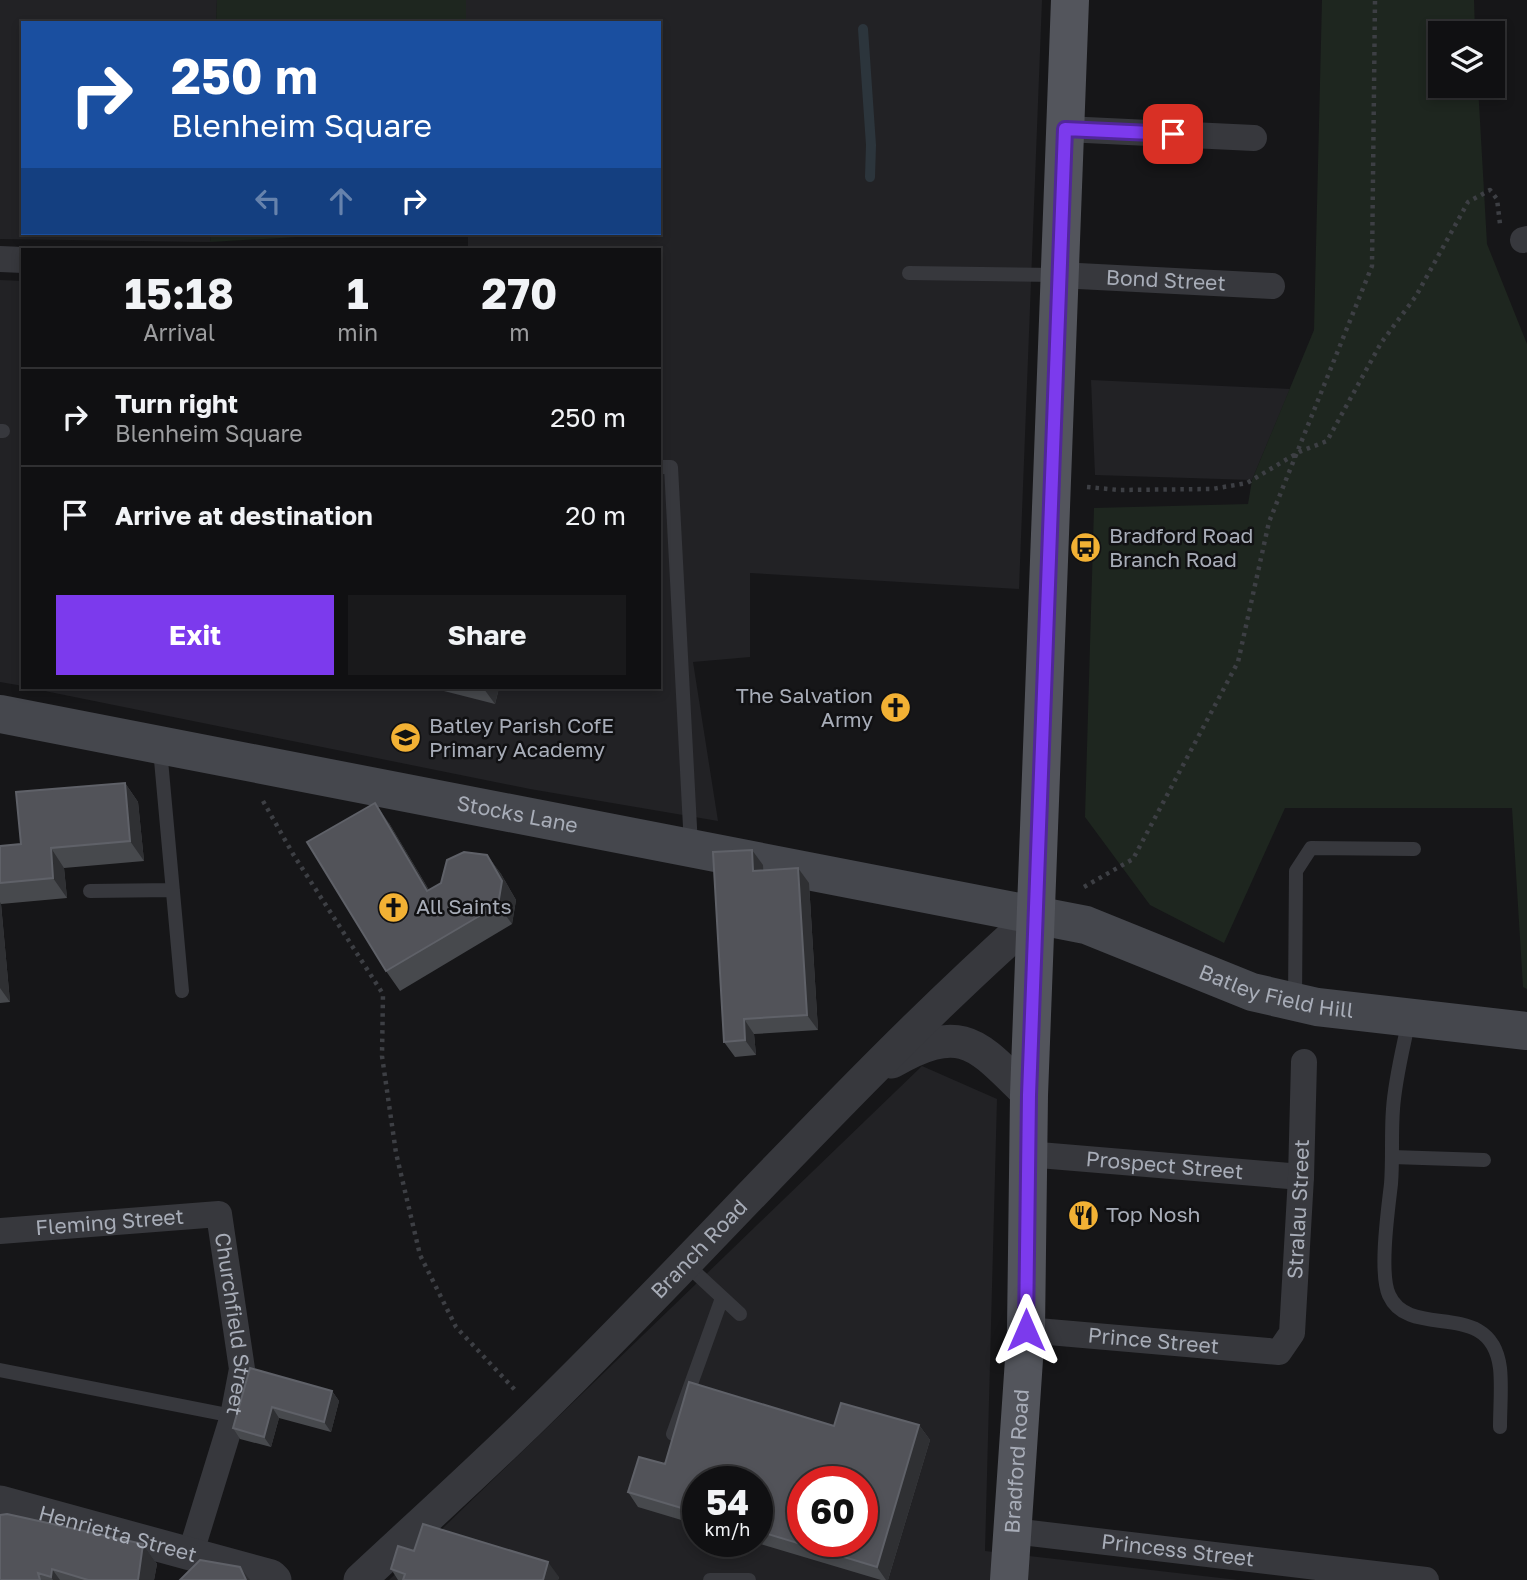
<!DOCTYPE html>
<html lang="en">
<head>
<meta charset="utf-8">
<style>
  :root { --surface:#101012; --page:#19191b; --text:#f1f3f6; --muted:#9c9d9f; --line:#303032; --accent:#7c3aed }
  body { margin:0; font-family:"Golos Text",sans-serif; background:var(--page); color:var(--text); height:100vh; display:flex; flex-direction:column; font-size:26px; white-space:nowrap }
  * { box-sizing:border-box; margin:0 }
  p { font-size:23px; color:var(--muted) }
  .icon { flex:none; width:38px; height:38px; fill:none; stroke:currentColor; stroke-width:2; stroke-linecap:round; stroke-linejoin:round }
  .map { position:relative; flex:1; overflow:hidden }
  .details { position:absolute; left:21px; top:248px; width:640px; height:441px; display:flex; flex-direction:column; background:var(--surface); border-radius:0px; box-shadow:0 4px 10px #0003,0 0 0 2px var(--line) }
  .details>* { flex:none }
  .guide { position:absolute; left:21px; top:21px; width:640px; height:214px; border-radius:0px; box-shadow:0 4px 10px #0003,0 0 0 2px var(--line); background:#1a4fa0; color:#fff; overflow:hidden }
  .controls { position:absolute; left:1428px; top:21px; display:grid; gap:14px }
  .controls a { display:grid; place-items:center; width:77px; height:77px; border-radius:0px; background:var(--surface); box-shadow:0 4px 10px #0003,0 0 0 2px var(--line); font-size:35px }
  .speed { position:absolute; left:682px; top:1466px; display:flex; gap:14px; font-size:35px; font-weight:700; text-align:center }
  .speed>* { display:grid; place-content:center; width:91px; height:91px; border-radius:50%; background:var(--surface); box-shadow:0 4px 10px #0003,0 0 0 2px var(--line); line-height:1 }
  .speed small { font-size:18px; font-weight:400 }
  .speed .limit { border:10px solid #d22; background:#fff; color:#111 }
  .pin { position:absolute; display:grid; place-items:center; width:60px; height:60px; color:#fff; margin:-30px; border-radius:14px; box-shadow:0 4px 10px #0006 }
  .me { position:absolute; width:77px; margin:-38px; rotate:0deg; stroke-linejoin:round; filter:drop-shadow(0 0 5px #0008) }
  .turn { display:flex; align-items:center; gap:24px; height:147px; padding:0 35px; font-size:32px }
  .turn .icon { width:91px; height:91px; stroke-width:2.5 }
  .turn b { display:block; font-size:49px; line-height:60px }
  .lanes { display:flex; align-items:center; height:66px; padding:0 35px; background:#0003; justify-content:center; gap:35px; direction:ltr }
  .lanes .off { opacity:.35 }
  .eta { display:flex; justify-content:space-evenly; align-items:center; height:119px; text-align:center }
  .eta b { font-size:42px; font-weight:700; line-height:49px }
  .cta { display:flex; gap:14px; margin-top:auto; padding:14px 35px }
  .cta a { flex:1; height:80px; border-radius:0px; background:var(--accent); color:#fff; font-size:28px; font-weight:700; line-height:80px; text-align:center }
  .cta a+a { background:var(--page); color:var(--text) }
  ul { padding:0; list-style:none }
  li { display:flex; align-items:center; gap:21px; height:98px; padding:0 35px; border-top:2px solid var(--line) }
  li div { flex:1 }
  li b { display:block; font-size:26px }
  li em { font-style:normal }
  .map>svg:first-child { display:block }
  .built { fill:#222225; fill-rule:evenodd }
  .green { fill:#1e261f }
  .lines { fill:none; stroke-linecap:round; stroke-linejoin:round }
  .stream { stroke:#2c353c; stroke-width:10 }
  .path { stroke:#3d3f44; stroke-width:4.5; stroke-dasharray:3.5 5; stroke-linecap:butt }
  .service { stroke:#37383d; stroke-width:14 }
  .minor { stroke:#37383d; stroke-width:26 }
  .tertiary { stroke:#37383d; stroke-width:33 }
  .secondary { stroke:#45474d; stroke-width:38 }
  .primary { stroke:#53555c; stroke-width:38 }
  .wall { fill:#47494d }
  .shaded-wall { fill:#2f3033 }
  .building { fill:#525359; stroke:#5f6168; stroke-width:2; fill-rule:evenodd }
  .route-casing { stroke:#51269a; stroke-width:18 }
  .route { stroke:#7c3aed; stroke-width:12 }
  .labels { text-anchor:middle; stroke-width:5; stroke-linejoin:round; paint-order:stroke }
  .street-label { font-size:21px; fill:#a8adb8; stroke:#111113 }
  .poi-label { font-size:21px; fill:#a8adb8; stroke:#111113; text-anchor:start }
</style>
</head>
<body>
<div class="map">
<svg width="1527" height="1580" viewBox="0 0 1527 1580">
  <rect width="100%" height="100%" fill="#161618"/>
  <path class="built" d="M0 0H217L216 23H23V233H211L210 242 0 239Z
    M466 0H1042L1019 589 750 573V657L693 662 718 821 530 789 30 688H660V250H468V233H660V23H466Z
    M0 280 23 281V686L0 682Z
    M1091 380 1290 389 1252 480 1095 475Z
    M922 1066 997 1099 985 1551 1238 1580H389ZM698 1482H758V1542H698ZM803 1482H863V1542H803Z"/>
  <path class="green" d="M217 0H466V23H216Z
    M1322 0H1474L1475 33H1440V86H1478L1487 244 1527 344V989L1523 987 1512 808H1285L1224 943 1150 905 1085 817 1094 508 1248 504 1252 480 1314 330Z
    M211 233H366L210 242Z"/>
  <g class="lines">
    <path class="stream" d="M863 29 871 145 870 177"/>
    <path class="path" d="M1087 487 1119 490 1212 489 1247 483 1299 452 1327 441 1381 343 1416 296 1468 202 1490 190 1497 199 1500 224
      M263 801 293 854 383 994 382 1056 396 1153 420 1255 456 1327 515 1390
      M1084 887 1133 859 1238 662 1269 522 1372 266 1375 0"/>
    <path class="service" d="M909 273 1058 275
      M0 431H3
      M660 467H671L691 846
      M160 749 182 991
      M90 891 173 890
      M1295 1000 1296 871 1311 848 1414 849
      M1409 1019C1403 1049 1395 1079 1393 1109 1391 1134 1393 1159 1391 1184 1388 1210 1379 1273 1389 1295 1410 1342 1491 1296 1500 1368 1502 1387 1500 1407 1500 1427
      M1392 1157 1484 1160
      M685 1263 740 1314
      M0 1370 233 1416
      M673 1434 722 1298
      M710 1580H749"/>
    <g class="minor">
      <path d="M1065 129 1254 138"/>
      <path d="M1523 240 1527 239"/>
      <path d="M0 259 23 260"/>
      <path id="s1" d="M1059 275 1272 286"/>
      <path id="s2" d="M1027 1154 1301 1177"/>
      <path id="s3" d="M0 1231 219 1214 242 1369 233 1416 191 1552"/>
      <path id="s4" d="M1026 1330 1279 1352 1292 1333 1301 1177 1304 1062"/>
      <path id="s5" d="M1013 1531 1426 1580"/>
    </g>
    <g class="tertiary">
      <path d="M892 1062C964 1021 977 1045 1029 1095"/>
      <path id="s6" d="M0 1502 271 1576 275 1580"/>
      <path id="s7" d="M360 1580C419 1525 480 1470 538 1413 706 1249 860 1071 1036 915"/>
    </g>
    <path class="secondary" id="s8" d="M0 714 1086 925 1252 992 1317 1007 1527 1031"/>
    <path class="primary" id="s9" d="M1009 1580 1026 1330 1029 1095 1070 0"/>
  </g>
  <path class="wall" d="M438 688H499L495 704 440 690Z
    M125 783 138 802 144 861 64 868 67 898 1 904 10 1002 0 1003V846L21 844Z
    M389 823 429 890 487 855 501 874 516 900 512 924 400 991 386 971Z
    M752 850 763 865V870L798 868 809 883 818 1030 754 1034 756 1055 735 1057 724 1042Z
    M250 1368 332 1391 339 1401 331 1432 279 1418 271 1447 240 1439 233 1428Z
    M919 1425 930 1440 888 1580H881L754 1542H758V1482H698V1525L638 1507 628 1492 665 1464 834 1426Z
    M143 1544 157 1564 154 1580H0Z
    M414 1551 559 1577 558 1580H398L391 1569Z"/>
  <path class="shaded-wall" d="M484 688H499L495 704 484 689Z
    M125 783 138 802 144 861 130 841Z
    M375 803 389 823 441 910 427 891Z
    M51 848 64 868 67 898 53 878Z
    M752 850 763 865 764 886 753 871Z
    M487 855 501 874 516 900 512 924 498 905Z
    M798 868 809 883 818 1030 807 1015Z
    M0 902 1 904 10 1002 0 988Z
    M744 1019 754 1034 756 1055 745 1040Z
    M332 1391 339 1401 331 1432 324 1422Z
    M272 1407 279 1418 271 1447 264 1437Z
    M919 1425 930 1440 888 1580H886L877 1567Z
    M143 1544 157 1564 154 1580H138Z
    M548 1562 559 1577 558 1580H543Z
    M240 1567 250 1580H246Z
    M52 1569 60 1580H53L51 1577Z"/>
  <path class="building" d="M125 783 130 841 51 848 53 878 0 883V846L21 844 16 792Z
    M375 803 427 891 441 883 447 860 464 852 487 855 502 881 498 905 386 971 307 842Z
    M752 850 753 871 798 868 807 1015 744 1019 745 1040 724 1042 713 852Z
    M250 1368 332 1391 324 1422 272 1407 264 1437 233 1428Z
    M689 1382 834 1426 841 1403 919 1425 877 1567 758 1531V1482H698V1513L628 1492 639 1457 665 1464ZM803 1482H863V1542H803Z
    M7 1514 143 1544 138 1580H88L52 1569 51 1577 38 1573 40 1580H0V1515Z
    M423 1524 548 1562 543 1580H403L405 1574 391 1569 398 1546 414 1551Z
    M200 1560 240 1567 246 1580H180Z"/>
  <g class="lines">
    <defs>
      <path id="route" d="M1026 1330 1029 1095 1065 129 1173 134"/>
    </defs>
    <use href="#route" class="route-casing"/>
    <use href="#route" class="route"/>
  </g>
  <defs>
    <symbol id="bus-disc" viewBox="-11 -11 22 22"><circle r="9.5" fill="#f2b134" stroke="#111113"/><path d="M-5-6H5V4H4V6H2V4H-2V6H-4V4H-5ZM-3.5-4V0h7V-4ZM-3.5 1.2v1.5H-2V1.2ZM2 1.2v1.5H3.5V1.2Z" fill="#111"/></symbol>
    <symbol id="church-disc" viewBox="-11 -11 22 22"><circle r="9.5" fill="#f2b134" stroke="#111113"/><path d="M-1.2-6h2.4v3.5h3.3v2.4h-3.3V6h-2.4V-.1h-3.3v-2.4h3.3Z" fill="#111"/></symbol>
    <symbol id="school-disc" viewBox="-11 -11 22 22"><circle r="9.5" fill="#f2b134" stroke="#111113"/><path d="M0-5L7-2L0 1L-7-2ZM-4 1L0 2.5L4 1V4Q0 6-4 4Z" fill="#111"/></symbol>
    <symbol id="restaurant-disc" viewBox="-11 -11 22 22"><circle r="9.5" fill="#f2b134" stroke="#111113"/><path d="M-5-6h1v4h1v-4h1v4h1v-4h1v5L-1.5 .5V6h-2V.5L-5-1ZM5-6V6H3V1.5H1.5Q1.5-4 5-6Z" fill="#111"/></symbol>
  </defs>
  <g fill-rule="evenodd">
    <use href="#bus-disc" x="1068" y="530" width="35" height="35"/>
    <use href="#church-disc" x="878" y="690" width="35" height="35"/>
    <use href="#school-disc" x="388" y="720" width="35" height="35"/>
    <use href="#church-disc" x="376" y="890" width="35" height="35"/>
    <use href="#restaurant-disc" x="1066" y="1198" width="35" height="35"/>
  </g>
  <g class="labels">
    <g class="street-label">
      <text dy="7" stroke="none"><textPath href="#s1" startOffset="107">Bond Street</textPath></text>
      <text dy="7" stroke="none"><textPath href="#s8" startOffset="527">Stocks Lane</textPath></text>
      <text dy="7" stroke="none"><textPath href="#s8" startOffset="1309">Batley Field Hill</textPath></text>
      <text dy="7" stroke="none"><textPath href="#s2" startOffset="138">Prospect Street</textPath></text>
      <text dy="7" stroke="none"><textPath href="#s4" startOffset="401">Stralau Street</textPath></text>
      <text dy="7" stroke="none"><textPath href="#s3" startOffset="110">Fleming Street</textPath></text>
      <text dy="7" stroke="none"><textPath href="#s7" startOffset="474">Branch Road</textPath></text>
      <text dy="7" stroke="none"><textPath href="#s3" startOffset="331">Churchfield Street</textPath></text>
      <text dy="7" stroke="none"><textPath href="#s4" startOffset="128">Prince Street</textPath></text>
      <text dy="7" stroke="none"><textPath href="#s9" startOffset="119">Bradford Road</textPath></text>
      <text dy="7" stroke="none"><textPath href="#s6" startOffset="122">Henrietta Street</textPath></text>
      <text dy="7" stroke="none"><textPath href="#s5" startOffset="166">Princess Street</textPath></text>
    </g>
    <g class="poi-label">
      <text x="1109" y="543">Bradford Road<tspan x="1109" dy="24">Branch Road</tspan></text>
      <text x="873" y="703" text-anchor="end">The Salvation<tspan x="873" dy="24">Army</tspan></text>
      <text x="429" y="733">Batley Parish CofE<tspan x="429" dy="24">Primary Academy</tspan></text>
      <text x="416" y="914">All Saints</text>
      <text x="1106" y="1222">Top Nosh</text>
    </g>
  </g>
</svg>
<div class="controls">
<a><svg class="icon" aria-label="layers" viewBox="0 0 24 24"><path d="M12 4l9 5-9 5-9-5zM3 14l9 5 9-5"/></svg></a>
</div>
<div class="speed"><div>54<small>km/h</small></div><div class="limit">60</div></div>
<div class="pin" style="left:1173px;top:134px;background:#d93025"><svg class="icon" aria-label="arrive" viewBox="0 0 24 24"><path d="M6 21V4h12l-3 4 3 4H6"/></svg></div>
<svg class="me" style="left:1026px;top:1330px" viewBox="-20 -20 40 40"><path d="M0-17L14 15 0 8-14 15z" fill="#7c3aed" stroke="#fff" stroke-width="4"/></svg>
<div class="guide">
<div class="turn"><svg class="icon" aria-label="right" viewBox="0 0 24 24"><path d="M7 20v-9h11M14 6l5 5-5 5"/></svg><div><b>250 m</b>Blenheim Square</div></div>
<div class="lanes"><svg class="icon off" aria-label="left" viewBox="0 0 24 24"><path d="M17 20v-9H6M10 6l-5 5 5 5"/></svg><svg class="icon off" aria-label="ahead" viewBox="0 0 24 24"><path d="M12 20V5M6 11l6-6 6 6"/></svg><svg class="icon" aria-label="right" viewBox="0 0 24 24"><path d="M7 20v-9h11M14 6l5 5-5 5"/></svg></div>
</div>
<section class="details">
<div class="eta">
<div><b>15:18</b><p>Arrival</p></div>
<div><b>1</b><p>min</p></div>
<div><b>270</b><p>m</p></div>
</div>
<ul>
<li><svg class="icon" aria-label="right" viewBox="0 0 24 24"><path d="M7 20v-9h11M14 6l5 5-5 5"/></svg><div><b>Turn right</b><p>Blenheim Square</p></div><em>250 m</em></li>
<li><svg class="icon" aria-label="arrive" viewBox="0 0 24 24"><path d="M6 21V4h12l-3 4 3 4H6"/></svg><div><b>Arrive at destination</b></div><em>20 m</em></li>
</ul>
<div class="cta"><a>Exit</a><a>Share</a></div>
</section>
</div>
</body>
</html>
